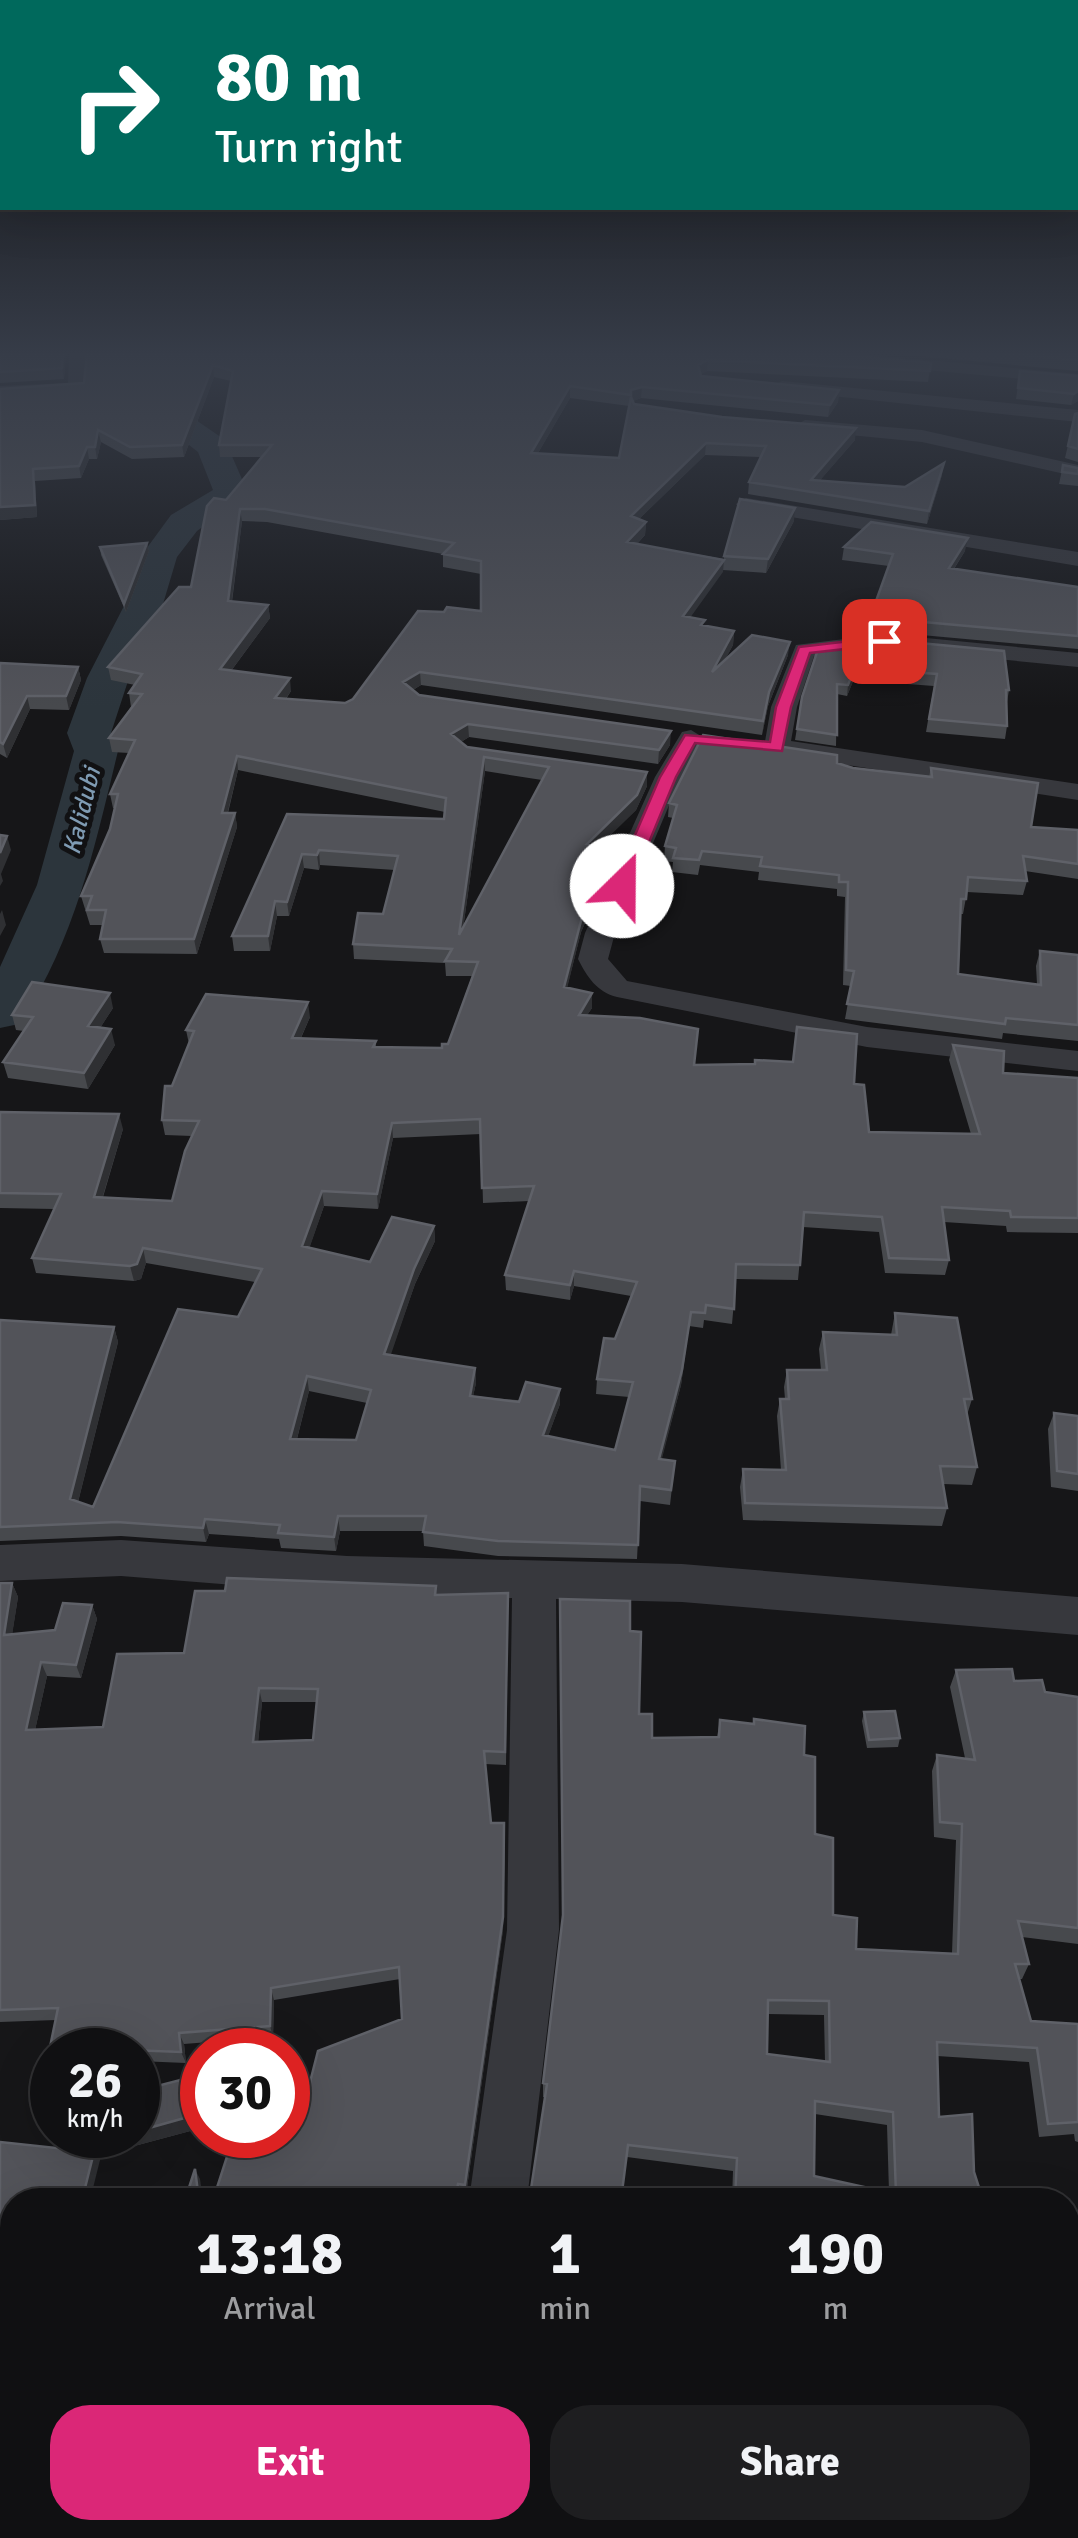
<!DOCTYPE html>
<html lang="en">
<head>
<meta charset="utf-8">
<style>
  :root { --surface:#101012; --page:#1e1e20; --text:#f1f3f6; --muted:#9c9d9f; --line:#303032; --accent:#db2777 }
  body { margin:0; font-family:Signika,sans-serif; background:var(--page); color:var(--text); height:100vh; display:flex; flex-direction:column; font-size:38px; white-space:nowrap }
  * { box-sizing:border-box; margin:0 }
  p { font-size:32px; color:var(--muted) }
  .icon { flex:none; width:55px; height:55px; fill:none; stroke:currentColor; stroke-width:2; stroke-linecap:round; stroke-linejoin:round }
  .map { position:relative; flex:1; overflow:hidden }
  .side { position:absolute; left:0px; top:2188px; width:1080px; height:352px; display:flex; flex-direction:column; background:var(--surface); border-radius:40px 40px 0 0; box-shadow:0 10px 40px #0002,0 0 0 2px var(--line) }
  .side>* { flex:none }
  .hud { position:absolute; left:0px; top:0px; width:1080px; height:210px; box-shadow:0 10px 40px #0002,0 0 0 2px var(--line); background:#00695c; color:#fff; overflow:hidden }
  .speed { position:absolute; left:30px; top:2028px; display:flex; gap:20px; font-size:50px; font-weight:700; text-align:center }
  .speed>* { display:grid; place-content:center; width:130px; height:130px; border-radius:50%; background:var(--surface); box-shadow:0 10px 40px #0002,0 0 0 2px var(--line); line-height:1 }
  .speed small { font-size:25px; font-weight:400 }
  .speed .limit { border:15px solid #d22; background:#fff; color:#111 }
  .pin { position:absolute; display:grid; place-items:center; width:85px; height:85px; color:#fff; margin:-42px; border-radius:20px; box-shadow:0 5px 15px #0006 }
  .me { position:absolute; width:110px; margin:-55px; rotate:23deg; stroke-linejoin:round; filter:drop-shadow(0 0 8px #0008) }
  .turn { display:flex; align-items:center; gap:35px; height:210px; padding:0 50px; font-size:45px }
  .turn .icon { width:130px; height:130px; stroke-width:2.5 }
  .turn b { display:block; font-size:70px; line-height:85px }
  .eta { display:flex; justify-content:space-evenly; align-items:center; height:170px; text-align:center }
  .eta b { font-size:60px; font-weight:800; line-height:70px }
  .button { display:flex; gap:20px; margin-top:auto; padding:20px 50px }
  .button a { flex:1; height:115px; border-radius:40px; background:var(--accent); color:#fff; font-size:40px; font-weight:800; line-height:115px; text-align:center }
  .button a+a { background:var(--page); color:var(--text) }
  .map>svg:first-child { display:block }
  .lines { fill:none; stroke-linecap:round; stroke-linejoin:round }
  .river { fill:#2c353c; fill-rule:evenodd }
  .minor { fill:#37383d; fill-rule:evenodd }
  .wall { fill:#47494d; fill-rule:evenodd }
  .shaded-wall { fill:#2f3033 }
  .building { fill:#525359; stroke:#5f6168; stroke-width:2.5; fill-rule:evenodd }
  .route { fill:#db2777; stroke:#8e194d; stroke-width:2.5 }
  .labels { text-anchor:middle; stroke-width:10; stroke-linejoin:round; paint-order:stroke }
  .far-water-label { font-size:25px; font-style:italic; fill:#7f9bb3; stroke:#111113 }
</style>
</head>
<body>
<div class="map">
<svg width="1078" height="2538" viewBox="0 0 1078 2538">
  <rect width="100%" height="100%" fill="#161618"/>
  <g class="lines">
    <path class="river" d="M178 353 209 356 164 398 225 440 248 493 197 531 177 557 163 604 129 678 111 733 118 751C95 846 75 941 19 1024L0 1028V967L37 885 74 751 67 733 87 678 125 604 141 556 171 515 213 490 198 452 132 400 146 380Z"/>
    <path class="minor" d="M69 353H87L83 392 0 398V386L68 383Z
      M788 353H852L1078 374V384L797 358Z
      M782 381 1078 410V422L776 390 773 386Z
      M805 420 922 430 1078 465V477L922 442 798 430 795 426Z
      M746 498 1078 552V566L739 508 736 504Z
      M885 634 1078 653V667L885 648 814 656 797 707 791 741 1078 784V800L768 753 764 747 771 707 796 645Z
      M691 730 704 738 681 777 615 933 608 959 627 981 867 1027 1078 1051V1071L867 1047 617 997C597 992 587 977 578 959L585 933 655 777 682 732Z
      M121 1540 347 1556 682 1564 1078 1597V1635L682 1602 556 1599 559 1930 527 2200H469L507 1930 512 1598 347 1594 121 1576 0 1581V1545Z
      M655 2528H752L757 2538H659Z"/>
  </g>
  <path class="wall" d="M0 353H66L64 379 0 383Z
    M87 353 931 363 928 382 707 371 701 374V376L839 390 838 402 828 417 641 398 633 401 634 404 855 440 820 480 905 487 942 475 927 524 748 494 749 482 760 457 705 455 639 519 646 522 645 535 637 544 724 559V556L794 521 766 573 723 570 690 617 704 626 734 631 733 645 724 661 788 655 768 706 762 735 421 685 413 690 419 695 670 745 658 764 469 737 461 742 467 747 647 772V786L636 810 600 845 613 861 581 932 567 987 592 1008 587 1015 694 1065 854 1084 869 1132 971 1134 949 1060 953 1045 1003 1073 1078 1078V1233L1007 1232 1006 1226 944 1222 949 1260 945 1275 885 1273 879 1232 803 1227 798 1280 736 1279 732 1324 704 1320 703 1328 689 1326 681 1385 661 1460 675 1461 670 1505 640 1501 637 1559 498 1556 424 1546 423 1531H340L336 1551 281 1548 279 1539 209 1534 206 1542 121 1536 0 1541V1320L114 1327 118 1342 78 1502 93 1507 238 1317 255 1282 146 1263 141 1279 134 1281 36 1273 32 1258 54 1209 0 1208V1112L123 1129 103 1197 172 1201 192 1136 165 1135 162 1120 172 1086 189 1044 186 1030 310 1017 301 1038 376 1041V1047L442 1048 448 1044 472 976H446L445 963 354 959 353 944 383 914 395 870 320 865 319 870 304 868 289 916H277L270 951H234L232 936 287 814 444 819 445 812 238 770 228 813H235L237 827 197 954 104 953 100 939 103 925H90L81 896 110 829 115 808H113L110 794 129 753 112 752 109 738 131 707 129 693 135 685 111 680 108 667 191 587 226 500 263 457H220L219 445 231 381 214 377 184 457 132 459 101 442 97 459H89L81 478 35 481 37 517 0 520V389L84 383ZM570 398 629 406 619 458 538 453ZM242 521 267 522 443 554V567L481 574V611L444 612 353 699 345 703 286 699 291 691 231 671 270 618 268 605 232 602ZM485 771 542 780 463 929ZM481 1134 483 1203 529 1201 505 1275 506 1290 570 1300 574 1286 631 1296 615 1339 597 1379 596 1394 629 1397 615 1450 548 1436 560 1404 473 1396 476 1383 475 1368 390 1355 415 1284 435 1241 434 1226 370 1262 309 1248 324 1206 378 1209 393 1138ZM309 1391 367 1403 356 1440 297 1439Z
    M888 353H1078V371Z
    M1020 371 1078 376V401L1071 405 1016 399Z
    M1078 413V462L1065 458 1075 414Z
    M1063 465 1078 468V486L1059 484Z
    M147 543 149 551 126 612 101 555 100 547Z
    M844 547 965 551 954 569 1078 587V649L877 631 874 614 876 601 889 566 842 560Z
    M866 642 1009 690 1007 702V726L1005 739 926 732 934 686 867 681 864 654Z
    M863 657 847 696 837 694 836 746 795 740 802 697Z
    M0 663 78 667 81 680 69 710 30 709 7 758 0 754Z
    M837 763 853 768 929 776 931 768 1031 827 1078 830V879L1025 871 1027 881 1023 895 967 892 963 914H961L958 974 1037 984 1036 966 1040 951 1078 955V1041L1003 1033 1002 1039 845 1019 851 986 843 985 845 897 837 896V889L758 880 759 872 700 865 698 875 672 872 673 862 664 861 665 846 673 818 668 817 669 803Z
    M113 1008 100 1028 115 1045 88 1089 8 1078 3 1062 24 1031 16 1030 12 1015Z
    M895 1313 972 1399 967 1415 977 1467 972 1485 943 1484 947 1508 942 1526 743 1520 740 1487 743 1469 781 1470 777 1416 780 1399H785L784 1387 787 1370H821L819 1349 823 1332 891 1335Z
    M1054 1413 1078 1416V1491L1051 1487 1048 1429Z
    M0 1583H12L18 1597 12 1634 55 1630 92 1605 97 1619 81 1678 47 1676 35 1730 103 1727 184 1653 437 1595 508 1593 506 1765 485 1764 491 1823 505 1836 503 1930 466 2195 288 2135 308 2090 402 2019 400 1979 274 2000 273 2037 184 2044 186 2063 138 2061V2050H52V2052L50 2047 56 2020 0 2022ZM262 1702H317L313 1740 258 1742Z
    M630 1631 639 1714 652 1738 717 1737 720 1720 753 1724 754 1719 804 1755 815 1834 833 1915 856 1949 952 1953 956 1840 934 1837 932 1771 937 1755 965 1758 950 1687 956 1670 1014 1681 1045 1692 1078 1697V1944L1022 1937 1029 1964 1022 1979H1019L1031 2021 1078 2024V2142L1075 2141 1074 2134 1039 2137 1029 2062 937 2056 939 2117 974 2172 983 2200H732L733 2171 627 2157 531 2189 545 2097H543V2083L563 1919ZM768 2014 824 2015 825 2062 767 2054ZM815 2114 887 2125 889 2192 814 2176Z
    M864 1712 900 1738 898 1747 867 1748 862 1721Z
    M190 2092 194 2130 97 2156 100 2160 12 2200V2300L0 2299V2142L85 2151Z
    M1078 2292V2312L1074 2296Z
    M133 2528H431L321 2538H133Z
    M970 2528H1068L1078 2538H970Z"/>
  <path class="shaded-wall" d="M63 353H66L64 379 62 368Z
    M708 360 707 371 697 376 698 365Z
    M213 365 214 377 184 457 182 445Z
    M570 386V398L531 465V453Z
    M642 387 641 398 631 402 630 407 631 390Z
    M839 390 838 402 828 417 830 405Z
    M1078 391V401L1071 405 1074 394Z
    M856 428 855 440 810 492 811 480Z
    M98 430 101 442 97 459 95 447Z
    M706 443 705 455 630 528 631 516Z
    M87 447 89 459 81 478 79 466Z
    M944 463 942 475 927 524 929 511Z
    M33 469 35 481 37 517 0 520V507Z
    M795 508 794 521 766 573 768 559Z
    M240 509 242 521 230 614 228 601Z
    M646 522 645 535 627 555V542Z
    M968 538 965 551 946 581 949 568Z
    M147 543 149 551 126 612 124 604Z
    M724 560 723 572 682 629 683 616Z
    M268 605 270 618 222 683 220 669Z
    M734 631 733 645 711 686 712 672Z
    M790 642 788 655 768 706 762 735 769 692Z
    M864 646 863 657 847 696 848 685Z
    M78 667 81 680 69 710 66 696Z
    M420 672 421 685 403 696V682Z
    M290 678 291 691 276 712 275 698Z
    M27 696 30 709 7 758 3 744Z
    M468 724 469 737 451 748V734Z
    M671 731 670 745 658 764 659 750Z
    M237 756 238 770 224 827 222 813Z
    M484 757 485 771 460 950 459 935Z
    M647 772V786L636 810 586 859 587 844Z
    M235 813 237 827 197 954 194 939Z
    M7 836 11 850 1 874 3 881 0 886V853Z
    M613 847V861L581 932 564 1001V987L582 917Z
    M319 850 320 865 319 870 317 855Z
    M302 854 304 868 289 916 287 902Z
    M275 901 277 916 270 951 268 936Z
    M2 910 6 925 0 936V914Z
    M110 993 113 1008 91 1042 88 1026Z
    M592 993V1008L578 1029 579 1015Z
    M308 1002 310 1017 294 1053 292 1038Z
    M111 1029 115 1045 88 1089 84 1073Z
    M119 1114 123 1129 98 1212 94 1197Z
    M392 1123 393 1138 378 1209 377 1194Z
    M322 1191 324 1206 305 1261 302 1246Z
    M434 1226 435 1241 415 1284 386 1369 384 1354 414 1269Z
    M143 1248 146 1263 141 1279 134 1281 130 1266Z
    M574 1271V1286L570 1300V1285Z
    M691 1312 681 1385 658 1474 659 1459Z
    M114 1327 118 1342 75 1514 70 1499Z
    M475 1368 476 1383 470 1411V1396Z
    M307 1376 309 1391 293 1454 290 1439Z
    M560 1389V1404L543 1450V1435Z
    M338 1516 340 1531 336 1551 334 1537Z
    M205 1519 209 1534 206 1542 203 1528Z
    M12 1583 18 1597 10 1649 4 1635Z
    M92 1605 97 1619 81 1678 76 1665Z
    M41 1662 47 1676 32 1744 26 1730Z
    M259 1688 262 1702 257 1755 253 1742Z
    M505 1836 503 1930 466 2195 465 2185Z
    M271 1988 274 2000 273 2037 270 2026Z
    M179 2033 184 2044 186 2063 181 2052Z
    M184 2079 190 2092 194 2130 97 2156 100 2160 90 2200H82L90 2158 82 2146 122 2135H138V2131Z
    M195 2169 200 2179 203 2200H199Z
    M30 2528H41L39 2538H29Z"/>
  <path class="building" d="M0 353H63L62 368 0 372Z
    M87 353H821L931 363 930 371 708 360 698 365 701 376 839 390 830 405 642 387 631 390V395L570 386 531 453 619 458 631 397 634 404 722 417 856 428 811 480 905 487 944 463 929 511 749 482 766 446 706 443 631 516 646 522 627 542 724 560 683 616 705 620 701 625 734 631 712 672 752 635 790 642 769 692 763 721 420 672 403 682 419 695 671 731 659 750 468 724 451 734 467 747 647 772 637 795 587 844 613 847 582 917 564 987 592 993 579 1015 640 1018 698 1029 694 1065 755 1064V1060L793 1062 797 1027 857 1034 854 1084 864 1085 869 1132 980 1134 953 1045 1004 1051 1003 1073 1078 1078V1218L1011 1217 1010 1211 942 1207 949 1260 889 1258 882 1217 804 1212 800 1265 736 1264 734 1309 706 1305 705 1313 691 1312 682 1370 659 1459 675 1461 671 1490 640 1486 638 1545 498 1541 423 1532 426 1516H338L334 1537 278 1533 280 1525 205 1519 203 1528 117 1522 0 1527V1320L114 1327 70 1499 93 1507 178 1309 238 1317 262 1269 143 1248 137 1264 130 1266 32 1258 61 1194 0 1193V1112L119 1114 94 1197 172 1201 185 1151 199 1121 162 1120 165 1086H172L194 1031 186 1030 206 994 308 1002 292 1038 376 1041 373 1047 442 1048V1044H448L478 962 445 961 452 949 353 944 358 913 383 914 398 856 319 850 317 855 302 854 287 902 275 901 268 936H232L287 814 444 819 446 798 237 756 222 813H235L194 939H100L106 910H87L92 896H81L110 829 118 794H110L135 740 109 738 142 694 129 693 142 674 108 667 179 587H191L207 506 214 498 226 500 272 445H219L233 371 213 365 182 445 130 447 98 430 95 447H87L79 466 33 469 35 505 0 507V389L84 383ZM240 509H265L454 543 443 554 481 561V611L447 607 444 612 418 611 353 699 345 703 275 698 290 678 220 669 268 605 228 601ZM484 757 549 767 459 935ZM480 1119 482 1188 534 1186 505 1275 570 1285 574 1271 637 1282 615 1339 604 1338 597 1379 633 1382 615 1450 543 1435 560 1389 526 1382 519 1402 470 1396 475 1368 384 1354 414 1269 434 1226 392 1217 370 1262 302 1246 322 1191 377 1194 392 1123ZM307 1376 371 1390 356 1440 290 1439Z
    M1004 353H1078V360Z
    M1020 371 1078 376V391L1074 394 1018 388Z
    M1078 413V449L1068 446 1075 414Z
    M1063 465 1078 468V474L1062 472Z
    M740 499 795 508 768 559 724 556Z
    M871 522 968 538 949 568 1078 587V636L879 618 876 601 893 554 844 547Z
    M147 543 124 604 100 547Z
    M887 640 1004 651 1009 690H1006L1007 726 929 719 937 674 869 669 866 642Z
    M864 646 848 685 837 684V735L797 729 802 697 818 649Z
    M0 663 78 667 66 696H27L3 744 0 742Z
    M703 735 837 755V763L853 768 932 777 931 768 1038 783 1031 827 1078 830V864L1023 856 1027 881 968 877 966 899H961L958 974 1041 985 1040 951 1078 955V1025L1006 1018 1005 1024 847 1004 854 971 846 970 848 882H839V875L760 866 762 857 702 851 699 860 673 858 676 848 665 846 677 805 669 803Z
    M0 835 7 836 0 853Z
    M32 982 110 993 88 1026 111 1029 84 1073 3 1062 33 1017 12 1015Z
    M895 1313 957 1318 972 1399H964L977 1467 940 1466 947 1508 745 1503 743 1469 786 1470 780 1399H789L787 1370H827L823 1332 897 1335Z
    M1054 1413 1078 1416V1474L1057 1471Z
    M227 1578 436 1586 435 1595 508 1593 505 1752 484 1751 491 1823H504L503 1917 465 2185 458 2184 455 2200H213L234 2135H288V2085L308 2090 318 2051 402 2019 399 1967 271 1988 270 2026 179 2033 181 2052 50 2047 58 2008 0 2010V1583H12L4 1635 55 1630 63 1603 92 1605 76 1665 41 1662 26 1730 103 1727 117 1654 184 1653 195 1591H225ZM259 1688 318 1689 313 1740 253 1742Z
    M560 1599 630 1601V1631L641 1632 639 1714H652V1738L719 1737 720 1720 754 1724V1719L805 1726 804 1755 815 1757V1834L833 1838V1915L857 1918 856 1949 958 1954 962 1824 940 1822 937 1755 975 1760 956 1670 1012 1669 1014 1681 1042 1680 1045 1692 1078 1697V1928L1018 1921 1029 1964H1015L1031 2021 1078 2024V2122L1048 2124 1037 2048 937 2042 939 2117 972 2114 974 2172 983 2200 966 2198V2200H735L737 2158 628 2145 621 2200H526V2195L531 2189 547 2084 543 2083 563 1915ZM768 2000 829 2001 830 2062 767 2054ZM815 2101 893 2112 896 2194 814 2176Z
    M895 1711 900 1738 869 1740 864 1712Z
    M184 2079 188 2117 138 2131V2091Z
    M81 2135H122L82 2146Z
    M0 2142 94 2152 82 2200H12V2294L0 2293Z
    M195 2169 199 2200H185Z
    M12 2434V2528H30L29 2538H0V2454H9Z
    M1078 2505V2538H987L978 2536V2528H1068V2506Z
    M133 2528H358L269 2536V2533L190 2538H133Z"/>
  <linearGradient id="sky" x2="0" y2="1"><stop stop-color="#0c0c0d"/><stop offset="0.5" stop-color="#363c48"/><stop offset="1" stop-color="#363c48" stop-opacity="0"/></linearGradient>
  <rect width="1078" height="708" fill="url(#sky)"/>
  <path class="route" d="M884 637 892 641 890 644 810 653 791 707 782 751 695 743 676 777 631 886 622 892 615 890 613 886 660 777 685 735 770 742 776 707 799 647Z"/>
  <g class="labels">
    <g class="far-water-label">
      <text transform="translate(81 811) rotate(-76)" y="9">Kalidubi</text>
    </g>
  </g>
</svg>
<div class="speed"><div>26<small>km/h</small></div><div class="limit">30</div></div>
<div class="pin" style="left:884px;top:641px;background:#d93025"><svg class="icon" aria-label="arrive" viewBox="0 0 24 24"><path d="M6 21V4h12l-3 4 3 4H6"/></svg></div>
<svg class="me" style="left:622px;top:886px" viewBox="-20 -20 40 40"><circle r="19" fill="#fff"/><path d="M0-13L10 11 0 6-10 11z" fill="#db2777"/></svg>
<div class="hud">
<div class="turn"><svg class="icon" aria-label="right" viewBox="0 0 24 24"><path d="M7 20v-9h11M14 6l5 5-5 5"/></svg><div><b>80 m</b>Turn right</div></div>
</div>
<section class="side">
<div class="eta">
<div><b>13:18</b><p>Arrival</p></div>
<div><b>1</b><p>min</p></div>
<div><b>190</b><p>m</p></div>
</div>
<div class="button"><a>Exit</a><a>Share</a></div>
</section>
</div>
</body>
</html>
